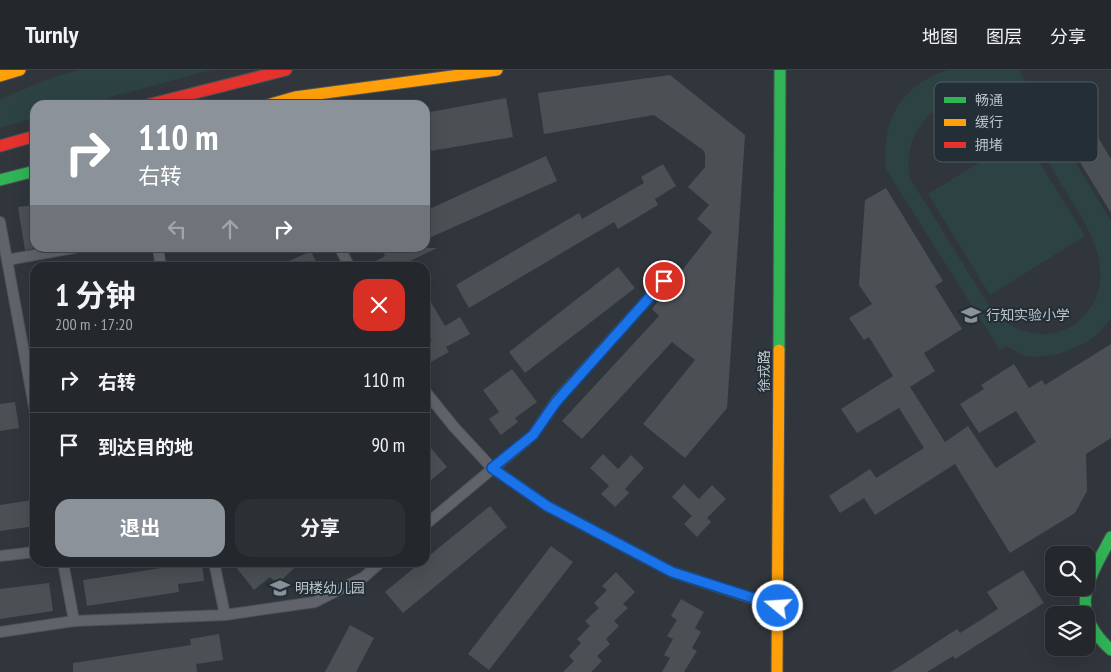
<!DOCTYPE html>
<html lang="zh">
<head>
<meta charset="utf-8">
<style>
  :root { --surface:#24282d; --page:#2c3035; --text:#f1f3f6; --muted:#a3a6aa; --line:#414449; --accent:#8b9299 }
  body { margin:0; font-family:"PT Sans Narrow","Noto Sans SC",sans-serif; background:var(--page); color:var(--text); height:100vh; display:flex; flex-direction:column; font-size:19px; white-space:nowrap }
  * { box-sizing:border-box; margin:0 }
  p { font-size:16px; color:var(--muted) }
  .icon { flex:none; width:28px; height:28px; fill:none; stroke:currentColor; stroke-width:2; stroke-linecap:round; stroke-linejoin:round }
  .map { position:relative; flex:1; overflow:hidden }
  .side { position:absolute; left:30px; top:192px; width:400px; height:305px; display:flex; flex-direction:column; background:var(--surface); border-radius:15px; box-shadow:0 5px 20px #0002,0 0 0 1px var(--line) }
  .side>* { flex:none }
  .banner { position:absolute; left:30px; top:30px; width:400px; height:152px; border-radius:15px; box-shadow:0 5px 20px #0002,0 0 0 1px var(--line); background:#8b9299; color:#fff; overflow:hidden }
  .controls { position:absolute; left:1045px; top:476px; display:grid; gap:10px }
  .controls a { display:grid; place-items:center; width:50px; height:50px; border-radius:10px; background:var(--surface); box-shadow:0 5px 20px #0002,0 0 0 1px var(--line); font-size:25px }
  .pin { position:absolute; display:grid; place-items:center; width:42px; height:42px; color:#fff; margin:-21px; border:2px solid #fff; border-radius:50%; box-shadow:0 1px 5px #0007 }
  .me { position:absolute; width:55px; margin:-28px; rotate:288deg; stroke-linejoin:round; filter:drop-shadow(0 0 4px #0008) }
  .turn { display:flex; align-items:center; gap:18px; height:105px; padding:0 25px; font-size:22px }
  .turn .icon { width:65px; height:65px; stroke-width:2.5 }
  .turn b { display:block; font-size:35px; line-height:42px }
  .lanes { display:flex; align-items:center; height:48px; padding:0 25px; background:#0003; justify-content:center; gap:25px; direction:ltr }
  .lanes .off { opacity:.35 }
  .round { display:grid; place-items:center; flex:none; width:52px; height:52px; border-radius:15px; background:var(--page) }
  .summary { display:flex; align-items:center; justify-content:space-between; height:85px; padding:0 25px }
  h1 { font-size:30px; font-weight:700; line-height:38px }
  .button { display:flex; gap:10px; margin-top:auto; padding:10px 25px }
  .button a { flex:1; height:58px; border-radius:15px; background:var(--accent); color:#fff; font-size:20px; font-weight:700; line-height:58px; text-align:center }
  .button a+a { background:var(--page); color:var(--text) }
  ul { padding:0; list-style:none }
  li { display:flex; align-items:center; gap:15px; height:65px; padding:0 25px; border-top:1px solid var(--line) }
  li div { flex:1 }
  li b { display:block; font-size:19px }
  li em { font-style:normal }
  header { display:flex; align-items:center; gap:30px; box-sizing:border-box; height:70px; padding:0 25px; background:var(--surface); border-bottom:1px solid var(--line) }
  header strong { font-size:24px }
  nav { display:flex; gap:28px; margin-inline-start:auto; font-size:18px }
  .map>svg:first-child { display:block }
  .green { fill:#2d4343; fill-rule:evenodd }
  .building { fill:#4b5055 }
  .lines { fill:none; stroke-linecap:round; stroke-linejoin:round }
  .lane-casing { stroke:#4e5257; stroke-width:12 }
  .fast-casing { stroke:#4e5257; stroke-width:13 }
  .slow-casing { stroke:#4e5257; stroke-width:13 }
  .jam-casing { stroke:#4e5257; stroke-width:13 }
  .lane { stroke:#60646a; stroke-width:10 }
  .fast { stroke:#30b455; stroke-width:11 }
  .slow { stroke:#ff9f0a; stroke-width:11 }
  .jam { stroke:#e5322d; stroke-width:11 }
  .route-casing { stroke:#114b97; stroke-width:12 }
  .route { stroke:#1a73e8; stroke-width:9 }
  .labels { text-anchor:middle; stroke-width:4; stroke-linejoin:round; paint-order:stroke }
  .poi-label { font-size:14px; fill:#bcc3cb; stroke:#232e37; text-anchor:start }
  .street-label { font-size:14px; fill:#bcc3cb; stroke:#232e37 }
  .key { fill:#232e37; stroke:#515b63; stroke-width:1 }
  .key-label { font-size:14px; fill:#bcc3cb }
</style>
</head>
<body>
<header>
<strong>Turnly</strong>
<nav><a>地图</a><a>图层</a><a>分享</a></nav>
</header>
<div class="map">
<svg width="1111" height="602" viewBox="0 0 1111 602">
  <rect width="100%" height="100%" fill="#30363c"/>
  <path class="green" d="M79 0H211L82 35H35V48L0 58V29L54 7Z
    M948 0H1019L1111 151V248L1098 264 1085 273 1059 284 1033 287 1025 286 1006 276 1000 280 887 101C884 92 885 83 886 73 889 36 913 11 948 0ZM969 26C982 27 995 28 1005 36 1031 55 1044 85 1060 112 1080 146 1111 184 1097 225 1090 243 1079 254 1061 261 1042 268 1019 263 1004 251 987 237 977 216 966 199 948 169 929 139 910 109 902 67 928 33 969 26Z
    M1023 66 1085 166 990 225 928 124Z"/>
  <path class="building" d="M670 5 745 65 727 338 685 388 643 354 695 290 672 272 582 369 562 351 659 246 652 239 712 162 697 149 709 135 688 117 705 97V84L703 80 654 45 544 64 538 23Z
    M506 28 513 67 425 82V43Z
    M1085 46 1111 89V143L1061 61Z
    M546 86 557 111 429 168 425 160V141Z
    M663 94 676 116 655 129 658 135 618 159 614 152 469 238 456 215 579 143 582 149 644 113 641 107Z
    M886 118 943 211 935 216 962 259 924 283 935 301 910 317 945 372 968 356 996 398 1036 372 1016 341 979 363 960 334 984 319 981 315 1014 294 1029 318 1042 310 1045 315 1111 274V368L1086 384 1087 421 1075 443 1010 483 955 394 875 445 864 428 840 443 829 426 870 399 876 408 924 378 899 338 857 363 841 339 893 306 869 267 864 270 849 248 872 234 859 215 865 130Z
    M35 135V178L25 180 18 137Z
    M381 178H437L396 198H362L385 186Z
    M311 181 319 198H274Z
    M618 197 635 218 525 303 509 282Z
    M425 222 445 256 460 247 470 264 446 277 449 282 431 292 425 282V274L432 270 425 258Z
    M512 299 537 332 515 348 518 352 501 365 489 349 499 342 483 320Z
    M15 332 19 358 0 361V334Z
    M425 371 447 397 425 415Z
    M603 384 618 399 631 385 644 398 625 419 629 423 615 437 601 424 609 416 590 398Z
    M684 414 699 429 712 415 726 429 707 448 711 452 697 467 684 454 692 446 672 427Z
    M32 430 35 456 0 461V435Z
    M490 436 507 457 403 543 385 522 421 492H425V489Z
    M551 476 573 492 489 600 468 584Z
    M175 492H202L204 511 178 514 179 522 87 536 83 510 175 496Z
    M232 492H301L277 514 270 507 254 520Z
    M1023 500 1044 533 955 589 953 586 927 602H891L957 559 960 563 998 539 987 522Z
    M616 502 635 522 623 534 628 538 614 551 619 556 606 569 610 574 597 586 602 591 591 602H563L574 591 569 586 581 573 577 569 590 556 585 551 599 538 594 533 607 520 602 516Z
    M49 513 53 541 0 549V519Z
    M681 529 704 542 695 558 701 562 692 578 697 581 684 602H662L670 588 664 585 673 569 667 566 677 550 671 546Z
    M350 555 374 568 356 602H325Z
    M219 564 223 590 196 594 197 602H73V593L191 575 190 569Z"/>
  <g class="lines">
    <defs>
      <path id="lane" d="M0 152 35 342
        M158 178 161 198
        M340 178 350 198
        M7 190 74 178
        M425 321 454 357 492 398 547 436 672 502 775 536
        M425 455 533 365 556 331 664 211
        M0 486 35 482
        M63 492 74 551
        M214 492 225 545
        M0 562 74 551 225 545 315 532 364 507 381 492"/>
      <path id="fast" d="M0 110 35 101
        M779 280 780 0
        M1111 467C1088 511 1067 540 1111 580"/>
      <path id="slow" d="M0 6 20 0
        M267 35 295 27 497 0
        M777 602 779 280"/>
      <path id="jam" d="M147 35 286 0
        M0 76 35 66"/>
    </defs>
    <use href="#lane" class="lane-casing"/>
    <use href="#fast" class="fast-casing"/>
    <use href="#slow" class="slow-casing"/>
    <use href="#jam" class="jam-casing"/>
    <use href="#lane" class="lane"/>
    <use href="#fast" class="fast"/>
    <use href="#slow" class="slow"/>
    <use href="#jam" class="jam"/>
  </g>
  <g class="lines">
    <defs>
      <path id="route" d="M664 211 556 332 533 365 492 398 547 436 672 502 778 536"/>
    </defs>
    <use href="#route" class="route-casing"/>
    <use href="#route" class="route"/>
  </g>
  <defs>
    <symbol id="school-bare" viewBox="-9 -9 18 18"><path d="M0-5L7-2L0 1L-7-2ZM-4 1L0 2.5L4 1V4Q0 6-4 4Z" fill="#8b9299" stroke="#232e37" stroke-width="2.5" paint-order="stroke"/></symbol>
  </defs>
  <g fill-rule="evenodd">
    <use href="#school-bare" x="957" y="231" width="28" height="28"/>
    <use href="#school-bare" x="266" y="504" width="28" height="28"/>
  </g>
  <g class="labels">
    <g class="poi-label">
      <text x="986" y="250">行知实验小学</text>
      <text x="295" y="523">明楼幼儿园</text>
    </g>
    <g class="street-label">
      <text transform="translate(764 301) rotate(-90)" y="5">徐戎路</text>
    </g>
  </g>
  <rect x="934" y="12" width="164" height="80" rx="8" class="key"/>
  <rect x="944" y="27" width="22" height="6" fill="#30b455"/>
  <rect x="944" y="49" width="22" height="7" fill="#ff9f0a"/>
  <rect x="944" y="72" width="22" height="6" fill="#e5322d"/>
  <g class="key-label">
    <text x="975" y="35">畅通</text>
    <text x="975" y="57">缓行</text>
    <text x="975" y="80">拥堵</text>
  </g>
</svg>
<div class="controls">
<a><svg class="icon" aria-label="search" viewBox="0 0 24 24"><circle cx="10" cy="10" r="6"/><path d="M15 15l6 6"/></svg></a>
<a><svg class="icon" aria-label="layers" viewBox="0 0 24 24"><path d="M12 4l9 5-9 5-9-5zM3 14l9 5 9-5"/></svg></a>
</div>
<div class="pin" style="left:664px;top:211px;background:#d93025"><svg class="icon" aria-label="arrive" viewBox="0 0 24 24"><path d="M6 21V4h12l-3 4 3 4H6"/></svg></div>
<svg class="me" style="left:778px;top:536px" viewBox="-20 -20 40 40"><circle r="17" fill="#1a73e8" stroke="#fff" stroke-width="3"/><path d="M0-11L8 9 0 5-8 9z" fill="#fff"/></svg>
<div class="banner">
<div class="turn"><svg class="icon" aria-label="right" viewBox="0 0 24 24"><path d="M7 20v-9h11M14 6l5 5-5 5"/></svg><div><b>110 m</b>右转</div></div>
<div class="lanes"><svg class="icon off" aria-label="left" viewBox="0 0 24 24"><path d="M17 20v-9H6M10 6l-5 5 5 5"/></svg><svg class="icon off" aria-label="ahead" viewBox="0 0 24 24"><path d="M12 20V5M6 11l6-6 6 6"/></svg><svg class="icon" aria-label="right" viewBox="0 0 24 24"><path d="M7 20v-9h11M14 6l5 5-5 5"/></svg></div>
</div>
<section class="side">
<div class="summary"><div><h1>1 分钟</h1><p>200 m · 17:20</p></div><a class="round" style="background:#d93025;color:#fff"><svg class="icon" aria-label="close" viewBox="0 0 24 24"><path d="M6 6l12 12M18 6L6 18"/></svg></a></div>
<ul>
<li><svg class="icon" aria-label="right" viewBox="0 0 24 24"><path d="M7 20v-9h11M14 6l5 5-5 5"/></svg><div><b>右转</b></div><em>110 m</em></li>
<li><svg class="icon" aria-label="arrive" viewBox="0 0 24 24"><path d="M6 21V4h12l-3 4 3 4H6"/></svg><div><b>到达目的地</b></div><em>90 m</em></li>
</ul>
<div class="button"><a>退出</a><a>分享</a></div>
</section>
</div>
</body>
</html>
